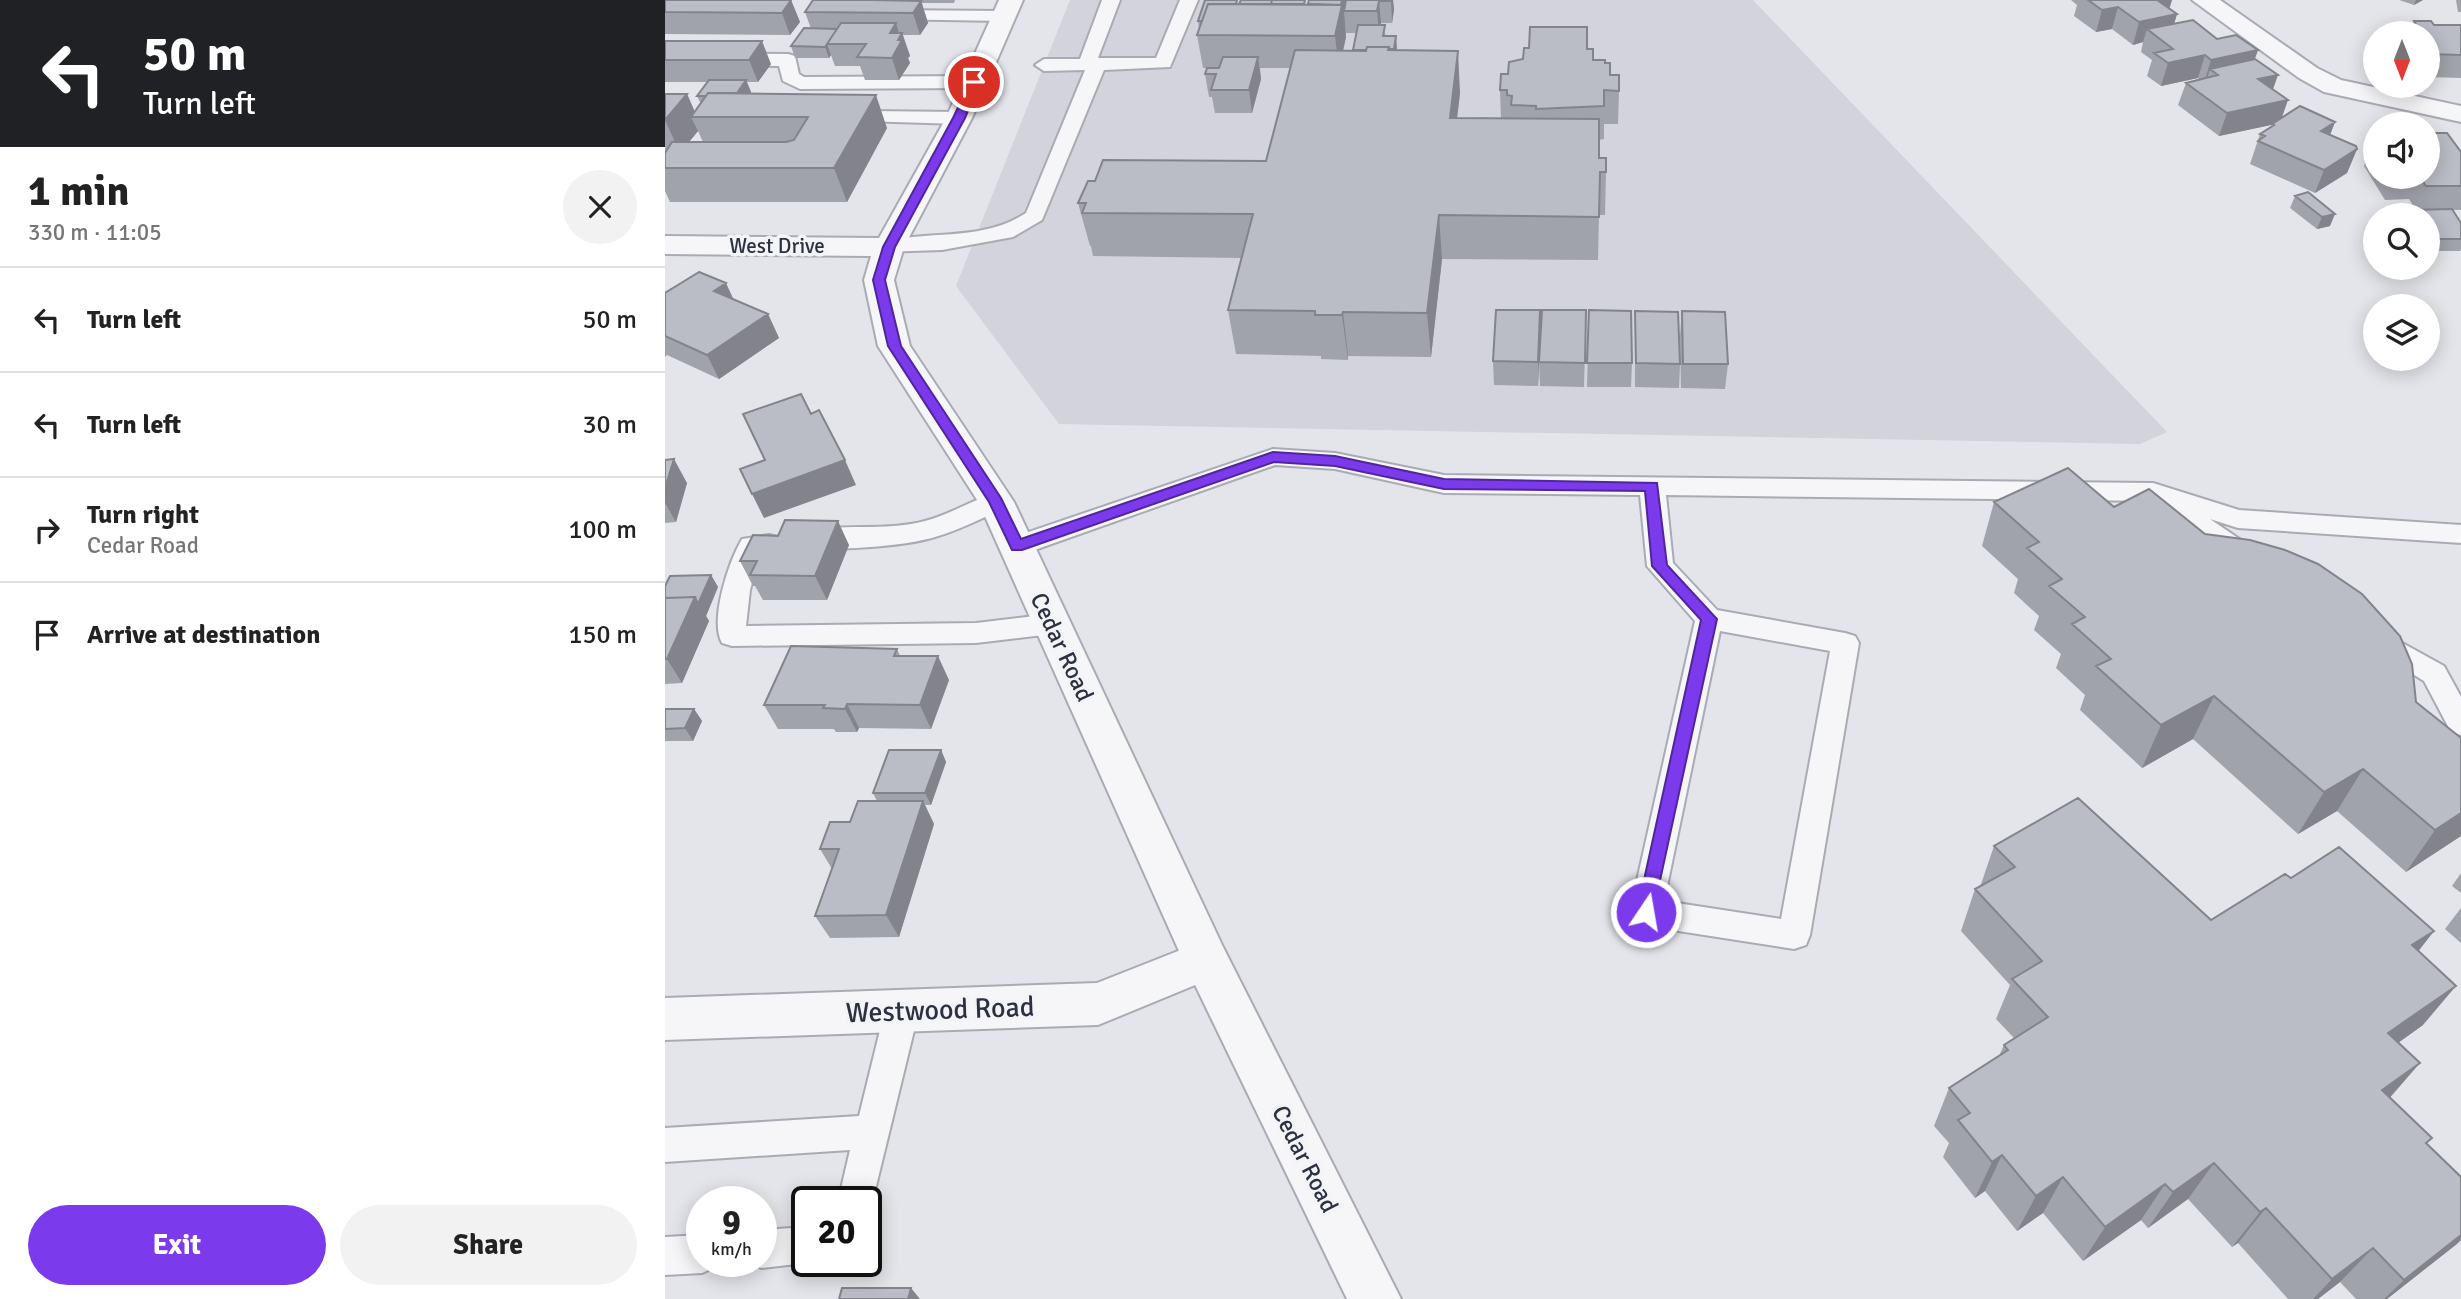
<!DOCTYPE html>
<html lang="en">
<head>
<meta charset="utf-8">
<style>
  :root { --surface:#fff; --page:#f2f2f2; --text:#222; --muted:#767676; --line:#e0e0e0; --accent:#7c3aed }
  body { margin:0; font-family:Signika,sans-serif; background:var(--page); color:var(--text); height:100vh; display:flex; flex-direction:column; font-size:26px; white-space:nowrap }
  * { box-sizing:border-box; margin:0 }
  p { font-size:23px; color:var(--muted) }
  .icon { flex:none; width:38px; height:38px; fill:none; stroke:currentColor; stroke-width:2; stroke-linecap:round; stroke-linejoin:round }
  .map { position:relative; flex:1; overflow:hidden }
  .side { display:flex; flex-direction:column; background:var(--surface); width:665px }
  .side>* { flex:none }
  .hud { background:#202124; color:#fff; overflow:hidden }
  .needle { width:46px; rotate:180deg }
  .fabs { position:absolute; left:1698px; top:21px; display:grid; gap:14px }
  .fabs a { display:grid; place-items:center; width:77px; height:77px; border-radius:50%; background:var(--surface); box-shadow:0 4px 18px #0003; font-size:35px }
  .speed { position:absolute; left:21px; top:1186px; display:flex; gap:14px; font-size:35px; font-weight:700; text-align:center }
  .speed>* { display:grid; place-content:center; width:91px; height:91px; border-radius:50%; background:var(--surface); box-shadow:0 4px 18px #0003; line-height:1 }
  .speed small { font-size:18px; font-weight:400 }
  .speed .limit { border:4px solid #111; border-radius:10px; background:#fff; color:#111 }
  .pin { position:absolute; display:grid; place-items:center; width:60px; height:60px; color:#fff; margin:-30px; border:4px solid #fff; border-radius:50%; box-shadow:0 2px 7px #0007 }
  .me { position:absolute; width:77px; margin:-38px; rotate:12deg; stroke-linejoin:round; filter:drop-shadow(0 0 5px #0008) }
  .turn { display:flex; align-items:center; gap:24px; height:147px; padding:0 28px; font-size:32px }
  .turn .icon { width:91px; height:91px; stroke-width:2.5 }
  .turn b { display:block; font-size:49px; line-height:60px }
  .round { display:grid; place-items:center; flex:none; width:74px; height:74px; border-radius:37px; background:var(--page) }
  .overview { display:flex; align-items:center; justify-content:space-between; height:119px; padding:0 28px }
  h1 { font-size:42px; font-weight:800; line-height:52px }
  .primary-button { display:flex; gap:14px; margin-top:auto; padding:14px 28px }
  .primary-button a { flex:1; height:80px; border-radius:42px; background:var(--accent); color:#fff; font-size:28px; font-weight:800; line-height:80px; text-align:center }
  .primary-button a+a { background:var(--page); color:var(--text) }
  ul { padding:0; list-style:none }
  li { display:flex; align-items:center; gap:21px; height:105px; padding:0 28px; border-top:2px solid var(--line) }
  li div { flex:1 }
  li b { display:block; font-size:26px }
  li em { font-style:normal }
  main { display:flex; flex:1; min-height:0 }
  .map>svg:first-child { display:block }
  .built { fill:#d2d3db }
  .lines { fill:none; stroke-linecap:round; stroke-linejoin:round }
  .service-casing { stroke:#a9abb4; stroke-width:4 }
  .minor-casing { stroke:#a9abb4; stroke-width:4 }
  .tertiary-casing { stroke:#a9abb4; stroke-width:4 }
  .service { fill:#f6f6f8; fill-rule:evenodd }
  .minor { fill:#f6f6f8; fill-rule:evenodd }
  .tertiary { fill:#f6f6f8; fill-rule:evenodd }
  .wall { fill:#a1a3aa; fill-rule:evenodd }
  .shaded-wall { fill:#83848b }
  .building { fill:#bbbdc6; stroke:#83848b; stroke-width:2 }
  .route { fill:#7c3aed; stroke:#51269a; stroke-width:2 }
  .labels { text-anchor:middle; stroke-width:7; stroke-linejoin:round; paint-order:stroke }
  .far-street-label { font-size:21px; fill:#2d3040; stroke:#f3f4f7 }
  .street-label { font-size:24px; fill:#2d3040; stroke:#f3f4f7 }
  .near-street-label { font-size:28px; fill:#2d3040; stroke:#f3f4f7 }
</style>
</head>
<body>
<main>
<section class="side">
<div class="hud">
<div class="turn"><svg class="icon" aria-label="left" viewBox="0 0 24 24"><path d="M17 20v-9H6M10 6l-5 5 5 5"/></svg><div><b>50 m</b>Turn left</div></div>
</div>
<div class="overview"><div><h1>1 min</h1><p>330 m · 11:05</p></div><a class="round"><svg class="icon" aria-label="close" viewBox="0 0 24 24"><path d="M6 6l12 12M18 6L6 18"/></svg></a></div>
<ul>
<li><svg class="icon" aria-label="left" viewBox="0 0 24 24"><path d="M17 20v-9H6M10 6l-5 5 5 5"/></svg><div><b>Turn left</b></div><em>50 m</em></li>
<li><svg class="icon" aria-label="left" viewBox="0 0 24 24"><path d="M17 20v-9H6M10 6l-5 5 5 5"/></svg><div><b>Turn left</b></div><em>30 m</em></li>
<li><svg class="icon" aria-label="right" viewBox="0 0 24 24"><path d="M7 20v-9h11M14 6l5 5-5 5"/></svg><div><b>Turn right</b><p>Cedar Road</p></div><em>100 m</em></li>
<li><svg class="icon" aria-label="arrive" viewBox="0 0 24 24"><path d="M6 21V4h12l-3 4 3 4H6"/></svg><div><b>Arrive at destination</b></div><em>150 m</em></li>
</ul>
<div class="primary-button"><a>Exit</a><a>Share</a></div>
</section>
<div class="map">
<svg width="1796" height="1299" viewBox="0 0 1796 1299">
  <rect width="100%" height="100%" fill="#e3e5ea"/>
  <path class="built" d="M405 0H1088L1502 432 1475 444 394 424 291 286Z"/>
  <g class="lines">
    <defs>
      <path id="service" d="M437 0H455L433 58H491L515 0H533L505 67 439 70 377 220 348 237 277 250 216 252 213 247 216 242C265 230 317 242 361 213L420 70 379 71 370 65 379 59H415Z
        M222 10 338 11 347 16 338 21 216 19 213 15Z
        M0 53 123 54 130 56 134 74 139 77 309 76 318 82 309 88 135 89 118 81 114 66 0 65Z
        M204 111 294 112 304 118 294 124 197 121 194 117Z
        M608 449 670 453 779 475 1488 483 1574 510 1796 525V543L1573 528 1545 519 1589 549 1593 556 1589 563 1580 565 1571 563 1501 514 1497 508 1499 505 1487 501 1001 495 1008 563 1052 610 1180 633 1190 636 1194 643 1145 935 1141 945 1129 949 981 926 970 922 965 912 1030 621 982 566 975 495 779 493 670 469 610 465 361 553 352 555 343 553 339 546 343 539ZM1055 631 1165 651 1116 919 999 901Z
        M331 493 340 496 344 502 340 508C317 518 294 530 270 537 241 546 162 553 135 545L131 539 135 533C173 522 220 532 260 521 284 515 307 500 331 493Z
        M104 535 113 537 117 544 113 551 94 557 85 590 81 626 311 623 387 614 397 617 401 624 397 631 387 634 311 643 67 646 57 643C44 620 64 561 77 539Z
        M1712 629 1779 666 1796 697V735L1786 732 1759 681 1702 646 1698 639 1702 632Z
        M237 995 249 999 254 1010 204 1215 201 1216V1202H173L185 1150 0 1162V1128L194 1116 220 1010 225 999Z
        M142 1227V1262H149L96 1268 83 1262H96V1230Z
        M37 1235V1262H53L50 1267 37 1273 0 1275V1237Z"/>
      <path id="minor" d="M1527 0H1555L1652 68 1676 80 1796 106V122L1659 92 1634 78Z
        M541 940 557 946 564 960 557 974 433 1025 0 1040V998L432 983Z"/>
      <path id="tertiary" d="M334 0H358L307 118 239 247 229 280 245 346 349 502 558 947 736 1299H682L518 960 314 503 213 346 199 280 206 256 0 254V236L214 238 281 118Z"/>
    </defs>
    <use href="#service" class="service-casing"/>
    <use href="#minor" class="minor-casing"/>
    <use href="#tertiary" class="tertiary-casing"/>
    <use href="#service" class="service"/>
    <use href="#minor" class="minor"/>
    <use href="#tertiary" class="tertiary"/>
  </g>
  <path class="wall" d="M0 0H126L135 22 125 35 0 34Z
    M235 0H290L289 3H257L263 23 255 35H238L245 56 243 58 245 63 234 80H200L195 66H170L166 55 164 58H130L126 46 146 29 140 12Z
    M728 0 729 10 727 23H716V25L721 36H731V51L795 93 792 118 836 119 835 90 843 74 922 49 928 60 940 63 945 75 954 91 953 124H939V139L934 140V158L941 172 940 215H934L933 260 777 259 766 357 683 356V360L656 359V356L571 354 563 310 576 258 428 256 426 246H425L413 203 430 181 601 161 626 68H595L596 79 587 113H550L547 97H544L540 74 542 68H538L532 35 534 28 533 21ZM680 22 681 33H691L688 51H678L681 37Z
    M1406 0H1507L1504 9 1512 14 1509 24 1552 39 1593 50 1589 59 1608 89 1616 118 1670 122 1665 135 1692 149 1682 173 1650 193 1585 164 1595 134 1606 127V125L1554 136 1513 105 1521 83 1534 79 1533 78 1496 86 1482 76 1487 60 1476 52 1478 42 1468 45 1447 29 1431 32 1409 16 1412 5Z
    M1734 0H1758L1749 5Z
    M1791 0H1796V12H1793Z
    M1749 21 1769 25H1796V78L1762 77V33H1738L1741 26H1747Z
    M0 41 106 64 93 82H82L86 92 85 94 222 128 182 202H5L0 191V94H22L30 112 36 104 32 96 42 82H0ZM33 131 38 142H24Z
    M1708 143H1710V177H1762L1796 152V210H1787L1796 223V249L1795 251H1763L1762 215H1743L1745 210H1751L1744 199 1720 200 1699 166Z
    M1643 192 1665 226 1652 229 1625 208 1630 196Z
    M0 293 68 299 103 314 114 338 54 379 2 355 0 357Z
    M921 310 919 387 875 386 874 362Z
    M924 310 967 363 966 387H922Z
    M970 311 1015 364 1014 388 970 387Z
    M1017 311 1063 364 1060 389 1016 388 1015 335Z
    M875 334 873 386 829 385 828 361Z
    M0 460 22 483 11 522 0 523Z
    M1329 502 1449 507 1751 702 1796 738V836L1741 872 1672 811 1633 834 1528 739 1477 768 1415 710 1420 695 1391 668 1396 654 1369 630 1374 616 1349 593 1353 579 1317 546Z
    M184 545 162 600H98L90 586H88L75 561Z
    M46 575 53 587 41 616 44 621 17 683 0 684V586Z
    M232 649 235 656 284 680 266 729 194 728 192 732H171L169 729H113L99 705Z
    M0 709H29L37 721 28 741H0Z
    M276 750 281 762 266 805H260L269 824 234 937 165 938 150 916 167 869 155 849 185 822 212 801 208 793Z
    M1329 846 1546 920 1626 878 1769 931 1753 951 1758 1025 1733 1043 1725 1098 1762 1144 1796 1177V1240L1722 1299H1691L1675 1282 1653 1299H1623L1573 1243 1567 1247 1523 1199 1483 1228 1476 1220 1418 1261 1378 1213 1352 1231 1320 1191 1310 1198 1278 1157 1284 1143 1269 1126 1284 1088 1334 1056 1339 1045 1349 1038 1331 1019 1345 985 1296 931 1310 889 1315 887Z
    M1796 873V893L1787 886Z
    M1796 908V943L1780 929Z"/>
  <path class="shaded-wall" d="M126 0 135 22 125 35 117 13Z
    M677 0H683L679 11 681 37 674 69 670 36Z
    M726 0H728L729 10 727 23Z
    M1488 0H1507L1502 16Z
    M1751 0H1758L1749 5Z
    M256 1 263 23 255 35 248 13Z
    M714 1 716 23 714 33 712 11Z
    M1453 7 1447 29 1431 32 1437 10Z
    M1512 14 1505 37 1482 29 1478 42 1468 45 1474 22Z
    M231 23 235 37 237 33 245 56 243 58 245 63 234 80 227 58 225 33Z
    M172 29 162 44 166 55 164 58 160 47Z
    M731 36 732 48 730 61 729 49Z
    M97 41 106 64 93 82 84 60Z
    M1593 50 1585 73 1545 69 1541 82 1539 83 1546 60Z
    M793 51 795 93 787 161 785 118Z
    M1540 55 1533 78 1496 86 1503 63Z
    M593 57 596 79 587 113 584 90Z
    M1613 75 1605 98 1593 79Z
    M81 80 86 92 75 108 70 96Z
    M22 94 32 117H26L33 131 15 153 0 120Z
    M211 95 222 128 182 202 169 168Z
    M1623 100 1615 123 1554 136 1562 113Z
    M1670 122 1661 145 1656 131Z
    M1692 149 1682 173 1650 193 1659 170Z
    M1670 214 1665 226 1652 229 1657 217Z
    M774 215 777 259 766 357 762 313Z
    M61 283 72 307 49 291Z
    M875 310V334L873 386V362Z
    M678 312 683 356V360L677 315Z
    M103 314 114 338 54 379 42 355Z
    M9 459 22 483 11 522 0 503V488Z
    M180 460 191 485 99 518 87 494Z
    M173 521 184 545 162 600 150 576Z
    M46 575 53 587 41 616 44 621 17 683 2 659 30 597Z
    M273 656 284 680 266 729 255 705Z
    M1549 696 1528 739 1477 768 1496 725Z
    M182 704 194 728 192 732 180 709Z
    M29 709 37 721 28 741 20 728Z
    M276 750 281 762 266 805 260 793Z
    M1698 769 1672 811 1633 834 1659 792Z
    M258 801 269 824 234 937 221 915Z
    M1796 813V836L1741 872 1770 830Z
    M1769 931 1738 971 1747 945Z
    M1791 986 1758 1025 1692 1072 1723 1033Z
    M1755 1063 1722 1101 1717 1090Z
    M1337 1155 1320 1191 1310 1198 1327 1162Z
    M1549 1163 1523 1199 1483 1228 1508 1192Z
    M1398 1177 1378 1213 1352 1231 1371 1196Z
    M1500 1184 1476 1220 1418 1261 1440 1227Z
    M1601 1208 1573 1243 1567 1247 1595 1212Z
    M1796 1235V1240L1792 1244 1722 1299H1719L1739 1280Z
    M1708 1248 1675 1282 1653 1299H1648L1667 1279Z
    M246 1288 255 1299H243Z"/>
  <path class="building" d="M0 0H126L117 13 0 12Z
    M148 0H208L256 1 248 13 140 12Z
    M540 0H572L571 4H543L537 21H533Z
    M576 0H607L606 4H574Z
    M607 0H640L639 4H606Z
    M644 0H677L676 5 643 4Z
    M681 0H726L725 1H714L712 11H679Z
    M1423 0H1492L1512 14 1474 22 1453 7 1437 10Z
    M543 4 677 5 670 36 532 35Z
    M1528 20 1552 39 1571 35 1593 50 1546 60 1540 55 1503 63 1489 53 1508 49 1482 29Z
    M1749 21H1766L1769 25H1796V55L1762 54V33H1746L1741 26H1752Z
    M176 23H231L225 33H237L233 40H237L227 58 192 57 201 44H162Z
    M693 25H720L718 36H731L729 49H724V47H702L701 50H688Z
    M865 27H922V49H928V60H940V63H945V75H954V91L939 90V106L871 109V106L846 105 847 96 842 95V90H835L836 74H843L844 62 858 59 859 48H864Z
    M139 28 172 29 160 47 126 46Z
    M0 41H97L84 60H0Z
    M702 47H724L723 50 793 51 785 118 934 119V158H941V172H935L934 217 774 215 762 313 678 312 677 315H650V311L563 310 588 214 417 213 421 203H413L423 181H430L438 160 601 161 630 50 701 51Z
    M558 57H593L584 90H546L551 74H540L542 68H554Z
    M1590 59 1613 75 1593 79 1623 100 1562 113 1521 83 1553 75 1545 69Z
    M44 80H81L72 93H43L41 96H32Z
    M43 93 211 95 169 168H0V153L7 142H121L129 140 143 117H26Z
    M0 94H22L0 120Z
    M1635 106 1670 122 1656 131 1691 146 1692 149 1659 170 1593 141 1600 136 1595 134 1609 125 1607 124Z
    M1762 133H1782L1796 152V186H1761L1755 177H1762Z
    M1643 192 1670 214 1657 217 1630 196Z
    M1787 209 1796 223V239H1768L1762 231V215H1750L1745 210Z
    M34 272 61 283 49 291 103 314 42 355 0 336V293Z
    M831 310H875L873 362 828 361Z
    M877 310H921L920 363 874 362Z
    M924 310 966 311 967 363H922Z
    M970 311 1013 312 1015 364 971 363Z
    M1017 311 1060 312 1063 364H1018Z
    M136 394 146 414 154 410 180 460 87 494 75 469 100 460 78 414Z
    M9 459 0 488V460Z
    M1403 468 1449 507 1484 489 1540 534 1585 540 1620 550 1653 564 1697 594 1735 636 1747 664 1751 702 1796 738V813L1770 830 1698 769 1659 792 1549 696 1496 725 1431 666 1446 659 1407 624 1420 617 1384 586 1397 579 1362 548 1374 542 1329 502Z
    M120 520 173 521 150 576 85 575 92 561H75L88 535 113 536Z
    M46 575 33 604 30 597 0 598V586L5 576Z
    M30 597 2 659H0V598Z
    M126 646 232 649 229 656H273L255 705 182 704 180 709 158 708 160 705H99Z
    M0 709H29L20 728 0 729Z
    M224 750H276L260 793H208Z
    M1413 798 1546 920 1620 874 1626 878 1674 847 1769 931 1747 945 1791 986 1723 1033 1755 1063 1717 1090 1767 1138 1761 1143 1796 1177V1235L1739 1280 1708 1248 1667 1279 1601 1208 1595 1212 1549 1163 1508 1192 1500 1184 1440 1227 1398 1177 1371 1196 1337 1155 1327 1162 1293 1120 1305 1113 1284 1088 1343 1050 1339 1045 1383 1017 1347 979 1377 961 1310 889 1350 867 1329 846Z
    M193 801H258L221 915 150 916 174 849H155L165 822H185Z
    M177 1288H246L243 1299H174Z"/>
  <path class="route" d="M306 80 315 82 300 118 230 247 220 280 236 346 336 498 356 539 608 452 670 456 779 479 992 483 1002 565 1052 619 987 917H974L972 912 1036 620 987 566 980 491 779 489 670 466 609 462 357 550H347L324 502 223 346 208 280 218 247 288 118Z"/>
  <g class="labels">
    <g class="far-street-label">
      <text x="112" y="253">West Drive</text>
    </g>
    <g class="street-label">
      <text transform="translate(397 647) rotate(65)" y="8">Cedar Road</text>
      <text transform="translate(640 1159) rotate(63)" y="8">Cedar Road</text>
    </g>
    <g class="near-street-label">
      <text transform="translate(275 1009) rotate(-2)" y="10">Westwood Road</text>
    </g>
  </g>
</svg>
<div class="fabs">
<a><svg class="needle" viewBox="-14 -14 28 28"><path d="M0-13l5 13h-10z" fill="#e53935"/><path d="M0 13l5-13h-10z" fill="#767676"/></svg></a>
<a><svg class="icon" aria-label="sound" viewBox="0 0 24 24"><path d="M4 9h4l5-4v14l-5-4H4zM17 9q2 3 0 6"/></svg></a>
<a><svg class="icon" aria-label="search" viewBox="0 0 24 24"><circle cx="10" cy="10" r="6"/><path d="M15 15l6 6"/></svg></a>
<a><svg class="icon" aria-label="layers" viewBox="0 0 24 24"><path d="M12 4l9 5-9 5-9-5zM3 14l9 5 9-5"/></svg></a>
</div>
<div class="speed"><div>9<small>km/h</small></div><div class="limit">20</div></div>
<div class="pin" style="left:309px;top:82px;background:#d93025"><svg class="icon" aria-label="arrive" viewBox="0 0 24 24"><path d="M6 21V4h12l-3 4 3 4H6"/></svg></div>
<svg class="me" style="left:981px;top:912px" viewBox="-20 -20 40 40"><circle r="17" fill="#7c3aed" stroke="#fff" stroke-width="3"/><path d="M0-11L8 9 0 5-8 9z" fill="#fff"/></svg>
</div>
</main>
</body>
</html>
